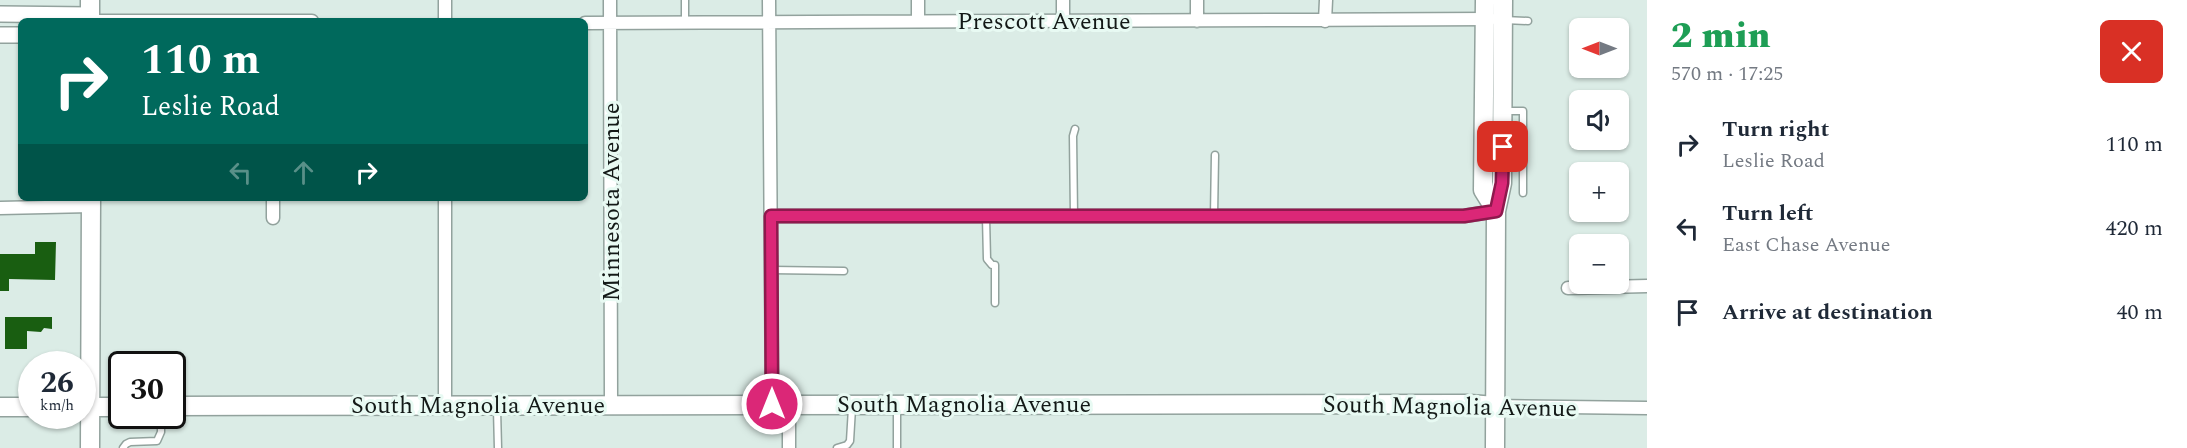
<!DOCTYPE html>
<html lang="en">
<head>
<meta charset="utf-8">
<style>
  :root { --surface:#fff; --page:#f2f2f3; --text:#1f2937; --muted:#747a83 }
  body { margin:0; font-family:Spectral,serif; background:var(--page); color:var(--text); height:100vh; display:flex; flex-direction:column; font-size:22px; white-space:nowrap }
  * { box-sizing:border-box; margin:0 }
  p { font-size:20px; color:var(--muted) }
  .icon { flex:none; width:33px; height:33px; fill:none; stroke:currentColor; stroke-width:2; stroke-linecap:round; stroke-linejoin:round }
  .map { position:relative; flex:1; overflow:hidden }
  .side { display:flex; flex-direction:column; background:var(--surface); width:540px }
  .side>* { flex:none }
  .guide { position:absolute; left:18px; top:18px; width:570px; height:183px; border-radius:9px; box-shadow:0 2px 4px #0004; background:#00695c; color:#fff; overflow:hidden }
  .needle { width:39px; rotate:270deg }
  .controls { position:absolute; left:1569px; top:18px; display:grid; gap:12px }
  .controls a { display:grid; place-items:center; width:60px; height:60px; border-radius:9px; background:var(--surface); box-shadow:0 2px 4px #0004; font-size:30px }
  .speed { position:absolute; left:18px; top:351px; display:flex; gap:12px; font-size:30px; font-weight:700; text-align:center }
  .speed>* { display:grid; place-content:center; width:78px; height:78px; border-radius:50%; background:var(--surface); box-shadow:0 2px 4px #0004; line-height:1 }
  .speed small { font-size:15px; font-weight:400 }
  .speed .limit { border:3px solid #111; border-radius:9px; background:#fff; color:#111 }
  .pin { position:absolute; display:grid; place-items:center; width:51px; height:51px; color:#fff; margin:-26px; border-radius:12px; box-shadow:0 3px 9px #0006 }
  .me { position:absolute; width:66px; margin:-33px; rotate:0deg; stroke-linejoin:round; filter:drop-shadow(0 0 4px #0008) }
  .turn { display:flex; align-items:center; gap:21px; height:126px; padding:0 24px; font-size:27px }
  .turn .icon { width:78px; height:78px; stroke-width:2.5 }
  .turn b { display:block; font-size:42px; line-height:51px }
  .lanes { display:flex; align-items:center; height:57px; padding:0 24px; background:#0003; justify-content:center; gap:30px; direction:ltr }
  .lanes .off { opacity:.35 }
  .round { display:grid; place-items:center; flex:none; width:63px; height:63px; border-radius:9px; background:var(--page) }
  .head { display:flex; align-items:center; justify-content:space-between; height:102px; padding:0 24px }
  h1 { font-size:36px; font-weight:800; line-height:45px; color:#1e9e55 }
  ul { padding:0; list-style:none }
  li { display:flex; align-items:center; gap:18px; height:84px; padding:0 24px }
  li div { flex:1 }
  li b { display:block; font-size:22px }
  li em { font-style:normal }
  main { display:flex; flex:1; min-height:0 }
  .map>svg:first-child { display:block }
  .building { fill:#195e11 }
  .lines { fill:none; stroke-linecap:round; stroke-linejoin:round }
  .service-casing { stroke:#92a29d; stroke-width:9 }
  .minor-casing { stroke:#92a29d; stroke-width:15 }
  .tertiary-casing { stroke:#92a29d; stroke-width:18 }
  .secondary-casing { stroke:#92a29d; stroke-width:21 }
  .service { stroke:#fff; stroke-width:6 }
  .minor { stroke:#fff; stroke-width:12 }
  .tertiary { stroke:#fff; stroke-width:15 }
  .secondary { stroke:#fff; stroke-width:18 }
  .route-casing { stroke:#8e194d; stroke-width:15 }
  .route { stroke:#db2777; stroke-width:10 }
  .labels { text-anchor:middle; stroke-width:6; stroke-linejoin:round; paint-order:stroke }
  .street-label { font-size:24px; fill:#131917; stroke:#e8faf3 }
</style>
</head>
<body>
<main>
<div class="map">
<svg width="1647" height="448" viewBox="0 0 1647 448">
  <rect width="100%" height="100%" fill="#dbece6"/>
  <path class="building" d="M35 242H56L55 280 9 279V291H0V254H35Z
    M5 317H52V329L44 328 41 332 27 331V349H5Z"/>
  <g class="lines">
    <defs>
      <path id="service" d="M685 0V23
        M1504 20 1528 21
        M1503 111H1523V193
        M1074 216 1073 136 1075 129
        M1214 216 1215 155
        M986 217 987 259 992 265H995V303
        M771 270 844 271
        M897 408V448
        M497 409 498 448
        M123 448 126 444 130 442 157 441 161 432V416
        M837 448 847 445 850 441 852 408"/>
      <path id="minor" d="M445 0V21
        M610 0 611 404
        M769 0 772 404
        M918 0V21
        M1063 0V21
        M1197 0V21
        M90 21H312
        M1325 21 1326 0
        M585 23 1490 19
        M445 198V406
        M0 208 91 206
        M771 216H1464L1496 211
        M273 218V198
        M1568 288 1647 286
        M789 404V448
        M1495 406 1647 408"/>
      <path id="tertiary" d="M0 14 90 15
        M0 35H21"/>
      <path id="secondary" d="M90 0V21
        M1485 0 1483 190 1496 211
        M172 406 1470 404 1495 406
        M0 407H32
        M82 407H122
        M90 448 91 198
        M1495 448 1496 211 1502 183 1503 0"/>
    </defs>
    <use href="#service" class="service-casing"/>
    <use href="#minor" class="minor-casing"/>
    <use href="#tertiary" class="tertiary-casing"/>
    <use href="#secondary" class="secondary-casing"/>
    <use href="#service" class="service"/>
    <use href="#minor" class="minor"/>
    <use href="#tertiary" class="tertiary"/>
    <use href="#secondary" class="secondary"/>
  </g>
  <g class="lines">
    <defs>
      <path id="route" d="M772 404 771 216H1464L1496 211 1502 183 1503 147"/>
    </defs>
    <use href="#route" class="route-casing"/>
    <use href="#route" class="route"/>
  </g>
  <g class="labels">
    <g class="street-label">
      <text x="1044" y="29">Prescott Avenue</text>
      <text transform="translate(611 202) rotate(-90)" y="8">Minnesota Avenue</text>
      <text x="964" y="412">South Magnolia Avenue</text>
      <text x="478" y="413">South Magnolia Avenue</text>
      <text transform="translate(1450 406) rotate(1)" y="8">South Magnolia Avenue</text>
    </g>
  </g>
</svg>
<div class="controls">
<a><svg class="needle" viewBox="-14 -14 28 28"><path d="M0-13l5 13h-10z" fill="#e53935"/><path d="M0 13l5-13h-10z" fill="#747a83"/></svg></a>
<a><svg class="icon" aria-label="sound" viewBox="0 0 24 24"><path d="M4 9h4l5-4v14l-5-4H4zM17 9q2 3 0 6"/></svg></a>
<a>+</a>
<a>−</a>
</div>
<div class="speed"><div>26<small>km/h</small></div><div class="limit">30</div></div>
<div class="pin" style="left:1503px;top:147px;background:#d93025"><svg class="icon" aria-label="arrive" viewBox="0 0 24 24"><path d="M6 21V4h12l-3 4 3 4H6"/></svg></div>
<svg class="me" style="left:772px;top:404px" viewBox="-20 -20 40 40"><circle r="17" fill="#db2777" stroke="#fff" stroke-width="3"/><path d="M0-11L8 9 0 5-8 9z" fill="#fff"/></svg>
<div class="guide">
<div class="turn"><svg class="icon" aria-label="right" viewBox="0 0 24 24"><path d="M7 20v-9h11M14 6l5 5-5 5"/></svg><div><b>110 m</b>Leslie Road</div></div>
<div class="lanes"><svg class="icon off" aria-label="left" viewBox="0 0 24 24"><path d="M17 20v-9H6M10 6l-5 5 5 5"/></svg><svg class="icon off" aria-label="ahead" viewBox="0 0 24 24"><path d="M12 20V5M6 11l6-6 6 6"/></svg><svg class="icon" aria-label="right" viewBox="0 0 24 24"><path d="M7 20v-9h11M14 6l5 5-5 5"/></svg></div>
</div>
</div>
<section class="side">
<div class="head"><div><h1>2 min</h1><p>570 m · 17:25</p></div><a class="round" style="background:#d93025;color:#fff"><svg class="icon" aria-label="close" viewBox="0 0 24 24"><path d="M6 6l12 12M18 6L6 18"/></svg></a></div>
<ul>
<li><svg class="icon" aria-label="right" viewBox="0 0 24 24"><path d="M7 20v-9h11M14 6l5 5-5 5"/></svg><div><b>Turn right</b><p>Leslie Road</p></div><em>110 m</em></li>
<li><svg class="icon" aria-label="left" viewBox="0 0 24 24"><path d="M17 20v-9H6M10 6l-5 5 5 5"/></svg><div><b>Turn left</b><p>East Chase Avenue</p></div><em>420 m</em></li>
<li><svg class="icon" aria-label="arrive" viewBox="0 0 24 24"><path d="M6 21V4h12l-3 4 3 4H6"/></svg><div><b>Arrive at destination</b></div><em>40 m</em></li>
</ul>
</section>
</main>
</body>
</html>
